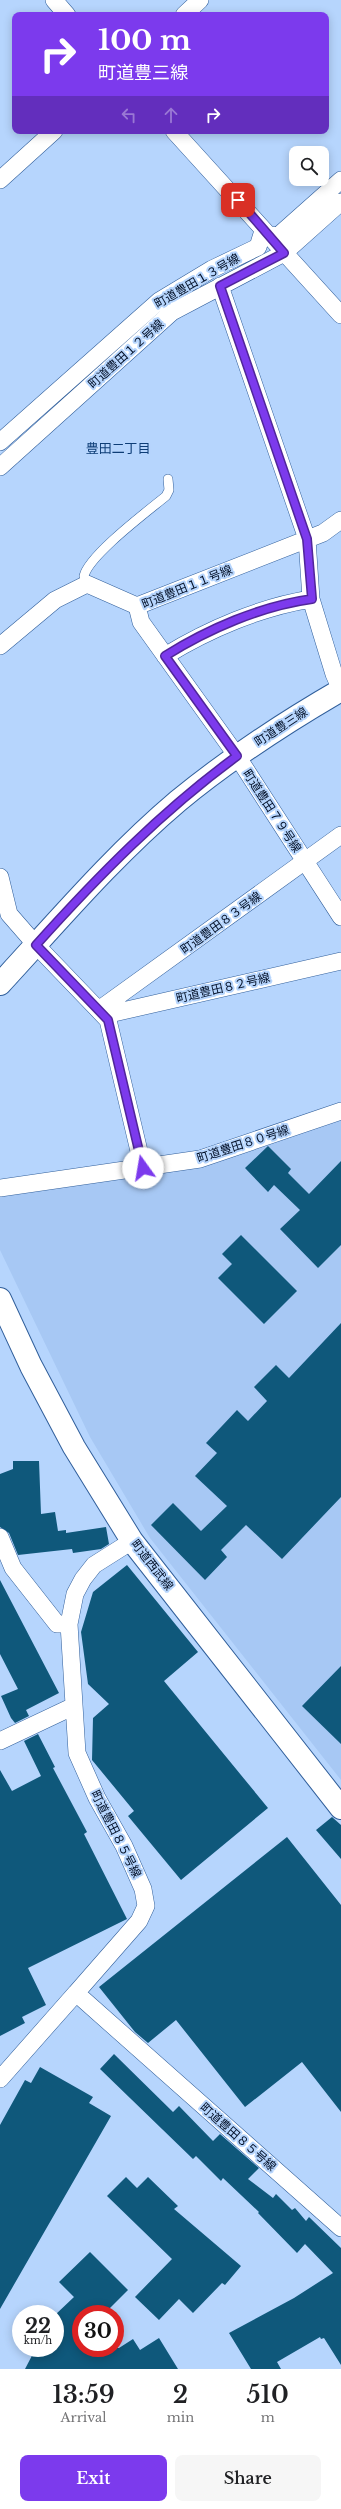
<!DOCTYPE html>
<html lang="en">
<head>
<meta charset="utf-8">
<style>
  :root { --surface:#fff; --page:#f6f6f6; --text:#202124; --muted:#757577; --accent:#7c3aed }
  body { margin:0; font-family:"Libre Baskerville","Noto Sans JP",serif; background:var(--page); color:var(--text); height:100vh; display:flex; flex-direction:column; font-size:15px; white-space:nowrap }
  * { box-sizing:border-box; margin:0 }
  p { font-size:13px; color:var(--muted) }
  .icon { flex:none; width:22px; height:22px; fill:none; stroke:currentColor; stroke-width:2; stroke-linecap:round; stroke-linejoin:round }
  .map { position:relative; height:2369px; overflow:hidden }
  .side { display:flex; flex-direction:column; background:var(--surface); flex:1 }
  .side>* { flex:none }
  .hud { position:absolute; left:12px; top:12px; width:317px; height:122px; border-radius:8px; box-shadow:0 2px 10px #0003; background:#7c3aed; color:#fff; overflow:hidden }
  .tools { position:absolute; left:289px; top:146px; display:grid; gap:8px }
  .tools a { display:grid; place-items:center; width:40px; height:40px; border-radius:8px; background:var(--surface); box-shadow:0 2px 10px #0003; font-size:20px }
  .speed { position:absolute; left:12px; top:2305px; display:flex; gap:8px; font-size:20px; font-weight:700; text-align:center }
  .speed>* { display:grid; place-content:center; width:52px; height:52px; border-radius:50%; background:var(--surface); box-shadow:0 2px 10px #0003; line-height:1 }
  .speed small { font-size:10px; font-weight:400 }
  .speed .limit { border:6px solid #d22; background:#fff; color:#111 }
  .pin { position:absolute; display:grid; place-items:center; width:34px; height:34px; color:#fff; margin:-17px; border-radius:8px; box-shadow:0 2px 6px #0006 }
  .me { position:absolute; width:44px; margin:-22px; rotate:347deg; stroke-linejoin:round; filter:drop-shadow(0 0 3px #0008) }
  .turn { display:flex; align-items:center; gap:14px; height:84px; padding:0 20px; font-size:18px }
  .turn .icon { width:52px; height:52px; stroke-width:2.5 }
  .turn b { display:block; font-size:28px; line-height:34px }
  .lanes { display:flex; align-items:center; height:38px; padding:0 20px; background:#0003; justify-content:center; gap:20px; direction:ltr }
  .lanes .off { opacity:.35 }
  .eta { display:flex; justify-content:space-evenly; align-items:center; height:68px; text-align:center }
  .eta b { font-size:24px; font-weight:600; line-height:28px }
  .primary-button { display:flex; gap:8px; margin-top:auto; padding:8px 20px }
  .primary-button a { flex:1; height:46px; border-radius:8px; background:var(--accent); color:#fff; font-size:16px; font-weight:600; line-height:46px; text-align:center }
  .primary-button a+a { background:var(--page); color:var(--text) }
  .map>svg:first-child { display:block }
  .built { fill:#a7c8f4 }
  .building { fill:#0f587b }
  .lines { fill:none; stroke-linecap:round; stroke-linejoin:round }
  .lane-casing { stroke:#315f9b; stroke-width:10 }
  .street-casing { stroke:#315f9b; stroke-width:18 }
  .secondary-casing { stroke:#315f9b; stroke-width:24 }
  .lane { stroke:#fff; stroke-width:9 }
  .street { stroke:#fff; stroke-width:17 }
  .secondary { stroke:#fff; stroke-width:22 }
  .route-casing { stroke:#51269a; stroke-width:10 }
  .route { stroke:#7c3aed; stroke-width:7 }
  .labels { text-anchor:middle; stroke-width:4; stroke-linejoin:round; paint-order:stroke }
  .street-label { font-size:12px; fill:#000e25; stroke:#b6d5fd }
  .neighbourhood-label { font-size:13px; fill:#0d3d76; stroke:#b6d5fd }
</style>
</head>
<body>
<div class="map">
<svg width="341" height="2369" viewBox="0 0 341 2369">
  <rect width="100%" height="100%" fill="#b6d5fd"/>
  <path class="built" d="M341 1119V1780L150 1538 90 1437 0 1250V1197L197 1168Z"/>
  <path class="building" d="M268 1146 291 1169 288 1173 309 1194 341 1161V1245L318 1268 280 1229 300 1210 274 1185 268 1192 245 1168Z
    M241 1235 297 1291 264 1324 218 1278 232 1264 222 1254Z
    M341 1323V1497L282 1559 246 1525 221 1550 227 1557 205 1580 151 1525 173 1503 201 1531 227 1506 195 1476 217 1453 206 1443 237 1410 248 1421 267 1401 254 1387 276 1365 289 1378Z
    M13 1461H39L41 1514 55 1512 58 1531 66 1530V1533L106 1527 109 1544 101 1549 73 1553 72 1549 18 1555 9 1533 0 1527V1474L13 1469Z
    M127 1565 198 1652 164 1681 268 1808 181 1880 128 1816 134 1811 92 1760 93 1718 109 1704 88 1684 81 1632 93 1592Z
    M0 1580 59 1693 26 1710 29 1716 15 1723 11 1718 1 1696 18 1689 0 1654Z
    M341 1666V1744L302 1706Z
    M38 1734 55 1767 53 1768 87 1832 84 1834 127 1919 28 1968 46 2005 22 2017 25 2023 0 2036V1770L12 1791 41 1776 24 1741Z
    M332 1817 341 1825V1859L316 1830Z
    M287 1837 341 1905V2112L302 2062 245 2107 176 2020 148 2043 135 2032 99 1987Z
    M114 2054 173 2112 179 2106 213 2141 220 2134 259 2168 248 2179 273 2198 276 2194 292 2210 295 2208 306 2221 309 2217 341 2248V2365L324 2338 321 2339 320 2337 277 2362 281 2369H251L229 2333 294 2298 333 2273 305 2244 297 2253 258 2213 259 2212 223 2178 221 2181 196 2156 193 2159 100 2069Z
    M40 2067 93 2097 89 2103 111 2116 0 2309V2125L25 2080 31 2083Z
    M126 2177 137 2188 148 2177 178 2206 174 2209 241 2266 225 2285 222 2283 193 2313 179 2299 159 2320 135 2297 172 2259 107 2196Z
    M90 2252 128 2290 104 2314H81V2348H119L133 2339 140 2350 159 2338 178 2369H25L36 2348H55V2315L74 2297 59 2282Z"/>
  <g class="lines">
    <defs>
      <path id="lane" d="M87 584 84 576C89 555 148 511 166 496L169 490 168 479"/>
      <path id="street" d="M54 0 67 15
        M184 15 200 0
        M174 131 341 315
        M0 180 54 131
        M220 286 307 539 311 599 334 674 341 690
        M0 442 159 301 212 269 258 247 262 234 278 236 341 180
        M0 467 172 312 284 253 341 202
        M137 606 141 622 237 756 341 917
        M0 646 55 600 87 584 137 606 323 533 341 520
        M165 656C209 629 261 607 311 599
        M0 877 9 914 36 945 108 1020 143 1168
        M100 1009 341 835
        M105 1015 341 961
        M0 1188 200 1159 341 1111
        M0 1537 13 1568 57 1624H69
        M132 1541 94 1565 83 1579 75 1594 69 1624 77 1753 97 1798 124 1846 143 1889 146 1906 139 1921 76 1993 341 2228
        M0 1741 74 1706
        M0 2079 76 1993"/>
      <path id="secondary" d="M0 984C58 921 113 856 178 801 229 759 284 723 341 690
        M0 1299 31 1366 74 1447 132 1541 341 1808"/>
    </defs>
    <use href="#lane" class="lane-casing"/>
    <use href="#street" class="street-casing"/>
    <use href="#secondary" class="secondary-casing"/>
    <use href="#lane" class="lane"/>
    <use href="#street" class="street"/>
    <use href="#secondary" class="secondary"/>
  </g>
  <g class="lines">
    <defs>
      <path id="route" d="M143 1168 108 1020 36 945C98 876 162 811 237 756L165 656C208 629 261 606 312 599L307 539 220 286 284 253 238 200"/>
    </defs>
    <use href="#route" class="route-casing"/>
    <use href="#route" class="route"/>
  </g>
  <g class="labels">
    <g class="street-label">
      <text transform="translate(197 281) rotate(-30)" y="4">町道豊田１３号線</text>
      <text transform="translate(126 354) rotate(-42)" y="4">町道豊田１２号線</text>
      <text transform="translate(187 587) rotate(-22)" y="4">町道豊田１１号線</text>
      <text transform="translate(281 727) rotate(-33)" y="4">町道豊三線</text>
      <text transform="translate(272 811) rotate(57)" y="4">町道豊田７９号線</text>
      <text transform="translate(221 923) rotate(-36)" y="4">町道豊田８３号線</text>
      <text transform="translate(223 988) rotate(-13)" y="4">町道豊田８２号線</text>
      <text transform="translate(243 1144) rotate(-18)" y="4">町道豊田８０号線</text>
      <text transform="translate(152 1565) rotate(52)" y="4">町道西武線</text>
      <text transform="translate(116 1834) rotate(63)" y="4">町道豊田８５号線</text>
      <text transform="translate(238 2137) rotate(41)" y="4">町道豊田８５号線</text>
    </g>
    <g class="neighbourhood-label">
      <text x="118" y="453">豊田二丁目</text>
    </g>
  </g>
</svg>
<div class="tools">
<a><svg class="icon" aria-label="search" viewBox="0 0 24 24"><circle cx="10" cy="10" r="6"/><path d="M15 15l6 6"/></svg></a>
</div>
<div class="speed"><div>22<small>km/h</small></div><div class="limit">30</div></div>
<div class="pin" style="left:238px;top:200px;background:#d93025"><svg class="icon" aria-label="arrive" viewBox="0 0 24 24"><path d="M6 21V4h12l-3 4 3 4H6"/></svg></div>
<svg class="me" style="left:143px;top:1168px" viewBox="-20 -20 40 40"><circle r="19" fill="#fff"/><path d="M0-13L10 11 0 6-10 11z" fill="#7c3aed"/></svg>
<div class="hud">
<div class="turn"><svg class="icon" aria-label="right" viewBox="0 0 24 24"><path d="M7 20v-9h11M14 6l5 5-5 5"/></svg><div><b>100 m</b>町道豊三線</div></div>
<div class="lanes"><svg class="icon off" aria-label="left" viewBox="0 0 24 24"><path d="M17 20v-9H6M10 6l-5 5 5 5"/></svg><svg class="icon off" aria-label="ahead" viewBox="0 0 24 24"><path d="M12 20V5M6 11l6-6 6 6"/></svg><svg class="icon" aria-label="right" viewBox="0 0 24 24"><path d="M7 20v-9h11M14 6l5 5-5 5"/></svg></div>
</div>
</div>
<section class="side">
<div class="eta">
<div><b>13:59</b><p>Arrival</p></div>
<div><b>2</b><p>min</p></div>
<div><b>510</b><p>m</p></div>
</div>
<div class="primary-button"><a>Exit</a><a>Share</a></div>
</section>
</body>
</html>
